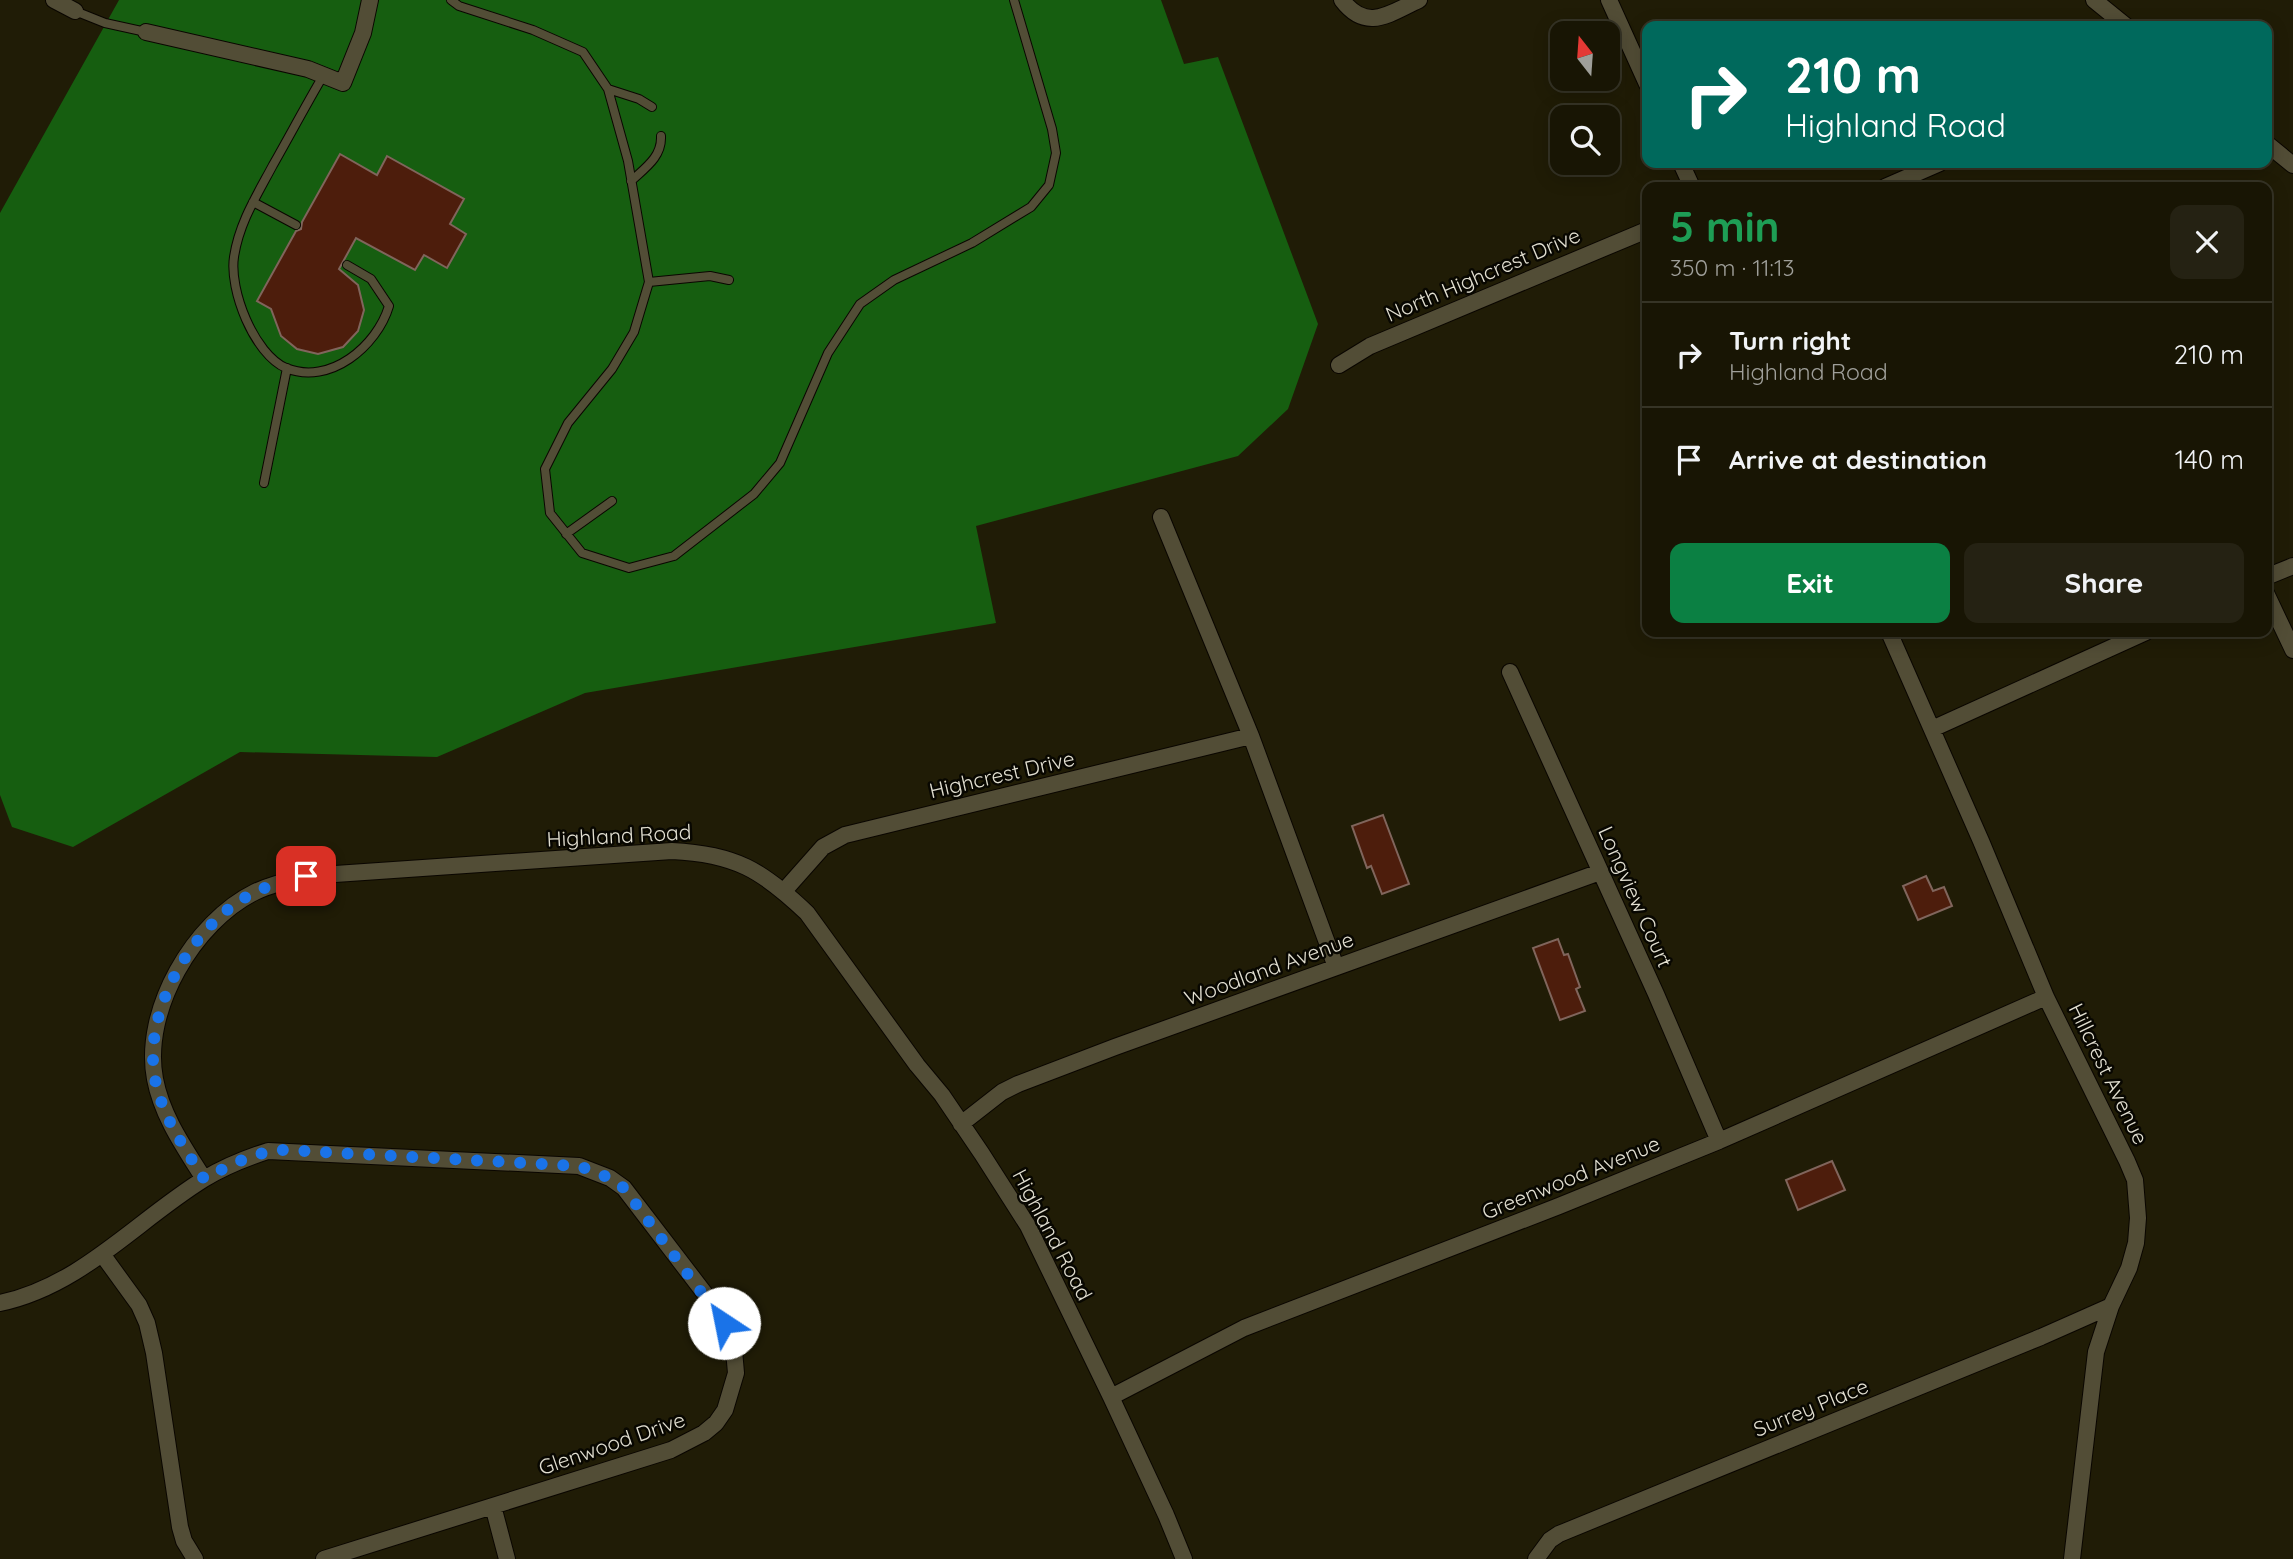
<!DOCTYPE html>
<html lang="en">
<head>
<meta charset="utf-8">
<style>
  :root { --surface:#181504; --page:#252213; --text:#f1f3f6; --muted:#9f9f9a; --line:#363426; --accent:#0b8043 }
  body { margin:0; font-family:Quicksand,sans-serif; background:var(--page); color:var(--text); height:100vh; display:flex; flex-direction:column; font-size:26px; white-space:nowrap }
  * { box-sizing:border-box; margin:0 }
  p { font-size:23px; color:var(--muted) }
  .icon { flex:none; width:38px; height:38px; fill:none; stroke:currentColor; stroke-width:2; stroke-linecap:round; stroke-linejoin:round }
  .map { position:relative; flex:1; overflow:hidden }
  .drawer { position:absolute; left:1642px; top:182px; width:630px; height:455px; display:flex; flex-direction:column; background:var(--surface); border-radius:14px; box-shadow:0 4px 18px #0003,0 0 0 2px var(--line) }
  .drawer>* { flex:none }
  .top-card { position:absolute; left:1642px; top:21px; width:630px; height:147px; border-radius:14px; box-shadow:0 4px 18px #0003,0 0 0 2px var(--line); background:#00695c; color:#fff; overflow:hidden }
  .needle { width:46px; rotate:343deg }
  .buttons { position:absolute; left:1550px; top:21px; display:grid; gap:14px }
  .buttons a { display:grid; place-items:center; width:70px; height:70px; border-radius:14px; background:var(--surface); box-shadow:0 4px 18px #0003,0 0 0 2px var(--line); font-size:35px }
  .pin { position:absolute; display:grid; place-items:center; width:60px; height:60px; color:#fff; margin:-30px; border-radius:14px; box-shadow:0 4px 10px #0006 }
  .me { position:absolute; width:77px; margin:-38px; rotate:326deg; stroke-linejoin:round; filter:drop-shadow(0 0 5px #0008) }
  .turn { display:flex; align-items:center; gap:24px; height:147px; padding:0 28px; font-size:32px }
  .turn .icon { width:91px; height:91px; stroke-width:2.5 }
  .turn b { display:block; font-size:49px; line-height:60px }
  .round { display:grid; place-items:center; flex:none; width:74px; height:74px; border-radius:14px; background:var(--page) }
  .headline { display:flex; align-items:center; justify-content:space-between; height:119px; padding:0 28px }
  h1 { font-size:42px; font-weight:700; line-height:52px; color:#1e9e55 }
  .cta { display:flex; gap:14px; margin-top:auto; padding:14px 28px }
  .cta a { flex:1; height:80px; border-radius:14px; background:var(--accent); color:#fff; font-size:28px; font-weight:700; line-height:80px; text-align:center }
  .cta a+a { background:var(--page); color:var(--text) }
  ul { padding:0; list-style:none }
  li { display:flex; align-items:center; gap:21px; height:105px; padding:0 28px; border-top:2px solid var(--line) }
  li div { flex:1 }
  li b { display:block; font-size:26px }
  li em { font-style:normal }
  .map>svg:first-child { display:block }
  .forest { fill:#165e10 }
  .building { fill:#4d1d0c; stroke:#80655c; stroke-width:2 }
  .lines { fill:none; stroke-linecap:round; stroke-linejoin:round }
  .lane-casing { stroke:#0a0600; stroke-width:10 }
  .street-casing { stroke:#0a0600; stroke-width:18 }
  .lane { stroke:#524d36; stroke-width:8 }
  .street { stroke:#524d36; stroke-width:16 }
  .route { stroke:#1a73e8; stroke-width:12; stroke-dasharray:0 21.6 }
  .labels { text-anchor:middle; stroke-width:5; stroke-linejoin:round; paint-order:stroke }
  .street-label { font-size:21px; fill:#e2dfd1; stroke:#080701 }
</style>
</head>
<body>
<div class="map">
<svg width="2293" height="1559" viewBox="0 0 2293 1559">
  <rect width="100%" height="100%" fill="#201c06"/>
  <path class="forest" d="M119 0H1161L1184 64 1218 57 1318 324 1288 409 1238 456 976 526 996 623 585 693 437 757 240 752 73 847 12 827 0 795V213Z"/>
  <path class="building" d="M340 154 377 175 387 156 464 199 450 224 466 234 447 268 424 255 415 270 356 238 339 269 358 285 364 310 358 331 343 347 318 354 297 349 281 336 271 309 257 301 296 231 301 229 302 222Z
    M1383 815 1409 884 1382 894 1371 866 1367 868 1352 826Z
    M1926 876 1933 891 1944 887 1952 906 1918 920 1903 886Z
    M1558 939 1564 955 1568 954 1580 987 1576 989 1585 1011 1560 1020 1533 948Z
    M1832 1161 1845 1190 1798 1210 1786 1180Z"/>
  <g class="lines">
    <defs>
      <path id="lane" d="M451 0 459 6 533 30 583 52 608 89 628 161 649 282 634 332 612 369 568 423 545 469 550 513 582 553 629 568 674 556 754 494 780 463 828 353 860 304 894 280 972 243 1031 207 1049 185 1056 153 1052 129 1014 0
        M75 11 105 23 146 32
        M323 76C306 105 290 135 273 165 257 195 239 223 234 257 229 290 254 354 286 368 330 386 377 346 389 306L371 279 347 265
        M608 89 639 99 652 107
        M631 181C645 168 662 157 661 136
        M253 202 296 225
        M649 282 710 276 729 280
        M264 483 287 368
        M566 534 612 501"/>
      <path id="street" d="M54 0 75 11
        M1342 0C1367 33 1390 13 1419 0
        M1609 0 1647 84
        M2094 0 2126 26
        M146 32 308 69 343 83 363 33 370 0
        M2266 143 2293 165
        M1681 163 1692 187
        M1885 187 1940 163
        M1339 365 1370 346 1647 230
        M1161 517 1251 736 1336 967
        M2266 577 2293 566
        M2266 593 2293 650
        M1889 632 1981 841 2046 997 2127 1161 2135 1180 2138 1218 2136 1243 2129 1268 2111 1306 2096 1352 2072 1559
        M1510 672 1656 994 1719 1141
        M1932 729 2146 632
        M784 891 823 847 845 835 1251 736
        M961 1124 1002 1092 1018 1084 1115 1047 1600 872
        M204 1179C184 1147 162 1116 155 1079 142 1010 194 922 255 892 272 884 289 880 306 876L672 851C735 854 762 870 807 913L917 1065 942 1095 982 1154 1028 1226 1111 1397 1166 1515 1184 1559
        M102 1254 139 1305 147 1323 154 1353 180 1527 184 1541 195 1559
        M0 1303C81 1286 136 1221 204 1179 224 1167 246 1158 268 1151L579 1166 610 1178 624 1188 712 1303 733 1339 736 1373 725 1410 716 1423 704 1433 671 1450 324 1559
        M1111 1397 1244 1328 1559 1206 1719 1141 2046 997
        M493 1506 507 1559
        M1536 1559 1550 1540 1559 1534 2041 1337 2111 1306"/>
    </defs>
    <use href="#lane" class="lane-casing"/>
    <use href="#street" class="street-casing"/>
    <use href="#lane" class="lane"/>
    <use href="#street" class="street"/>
  </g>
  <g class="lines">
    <path class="route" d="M306 876C289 880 272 884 255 892 194 922 142 1010 155 1079 162 1116 184 1147 204 1179 230 1165 255 1151 285 1150L579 1166 610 1178 624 1188 724 1323"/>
  </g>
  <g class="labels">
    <g class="street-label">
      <text transform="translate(1483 275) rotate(-23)" y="7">North Highcrest Drive</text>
      <text transform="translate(1002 775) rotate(-13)" y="7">Highcrest Drive</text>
      <text transform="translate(619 836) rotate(-3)" y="7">Highland Road</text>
      <text transform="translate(1635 897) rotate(66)" y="7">Longview Court</text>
      <text transform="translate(1269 969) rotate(-20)" y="7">Woodland Avenue</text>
      <text transform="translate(2108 1074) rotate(64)" y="7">Hillcrest Avenue</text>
      <text transform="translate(1571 1178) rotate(-22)" y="7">Greenwood Avenue</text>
      <text transform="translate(1052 1235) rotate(62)" y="7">Highland Road</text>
      <text transform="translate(1811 1408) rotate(-22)" y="7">Surrey Place</text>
      <text transform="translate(612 1444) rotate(-19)" y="7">Glenwood Drive</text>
    </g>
  </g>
</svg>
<div class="buttons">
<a><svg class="needle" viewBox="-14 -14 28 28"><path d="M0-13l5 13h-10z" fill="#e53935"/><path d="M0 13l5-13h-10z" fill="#9f9f9a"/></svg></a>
<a><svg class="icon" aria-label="search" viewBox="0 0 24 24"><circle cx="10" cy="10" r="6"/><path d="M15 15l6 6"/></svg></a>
</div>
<div class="pin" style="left:306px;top:876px;background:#d93025"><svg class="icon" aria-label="arrive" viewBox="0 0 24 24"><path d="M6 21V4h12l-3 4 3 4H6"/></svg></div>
<svg class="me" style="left:724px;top:1323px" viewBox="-20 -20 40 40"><circle r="19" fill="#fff"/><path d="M0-13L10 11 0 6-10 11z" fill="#1a73e8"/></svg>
<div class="top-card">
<div class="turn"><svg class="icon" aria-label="right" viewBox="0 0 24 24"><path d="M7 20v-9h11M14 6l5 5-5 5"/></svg><div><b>210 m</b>Highland Road</div></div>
</div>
<section class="drawer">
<div class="headline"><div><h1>5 min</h1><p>350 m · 11:13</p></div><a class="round"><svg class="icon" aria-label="close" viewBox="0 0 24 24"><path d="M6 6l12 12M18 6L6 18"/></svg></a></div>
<ul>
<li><svg class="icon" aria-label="right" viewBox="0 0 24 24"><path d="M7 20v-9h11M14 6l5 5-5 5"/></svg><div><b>Turn right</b><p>Highland Road</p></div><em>210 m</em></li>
<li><svg class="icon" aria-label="arrive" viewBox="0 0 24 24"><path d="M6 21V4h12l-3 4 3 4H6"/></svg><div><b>Arrive at destination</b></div><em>140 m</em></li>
</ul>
<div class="cta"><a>Exit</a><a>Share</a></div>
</section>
</div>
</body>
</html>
